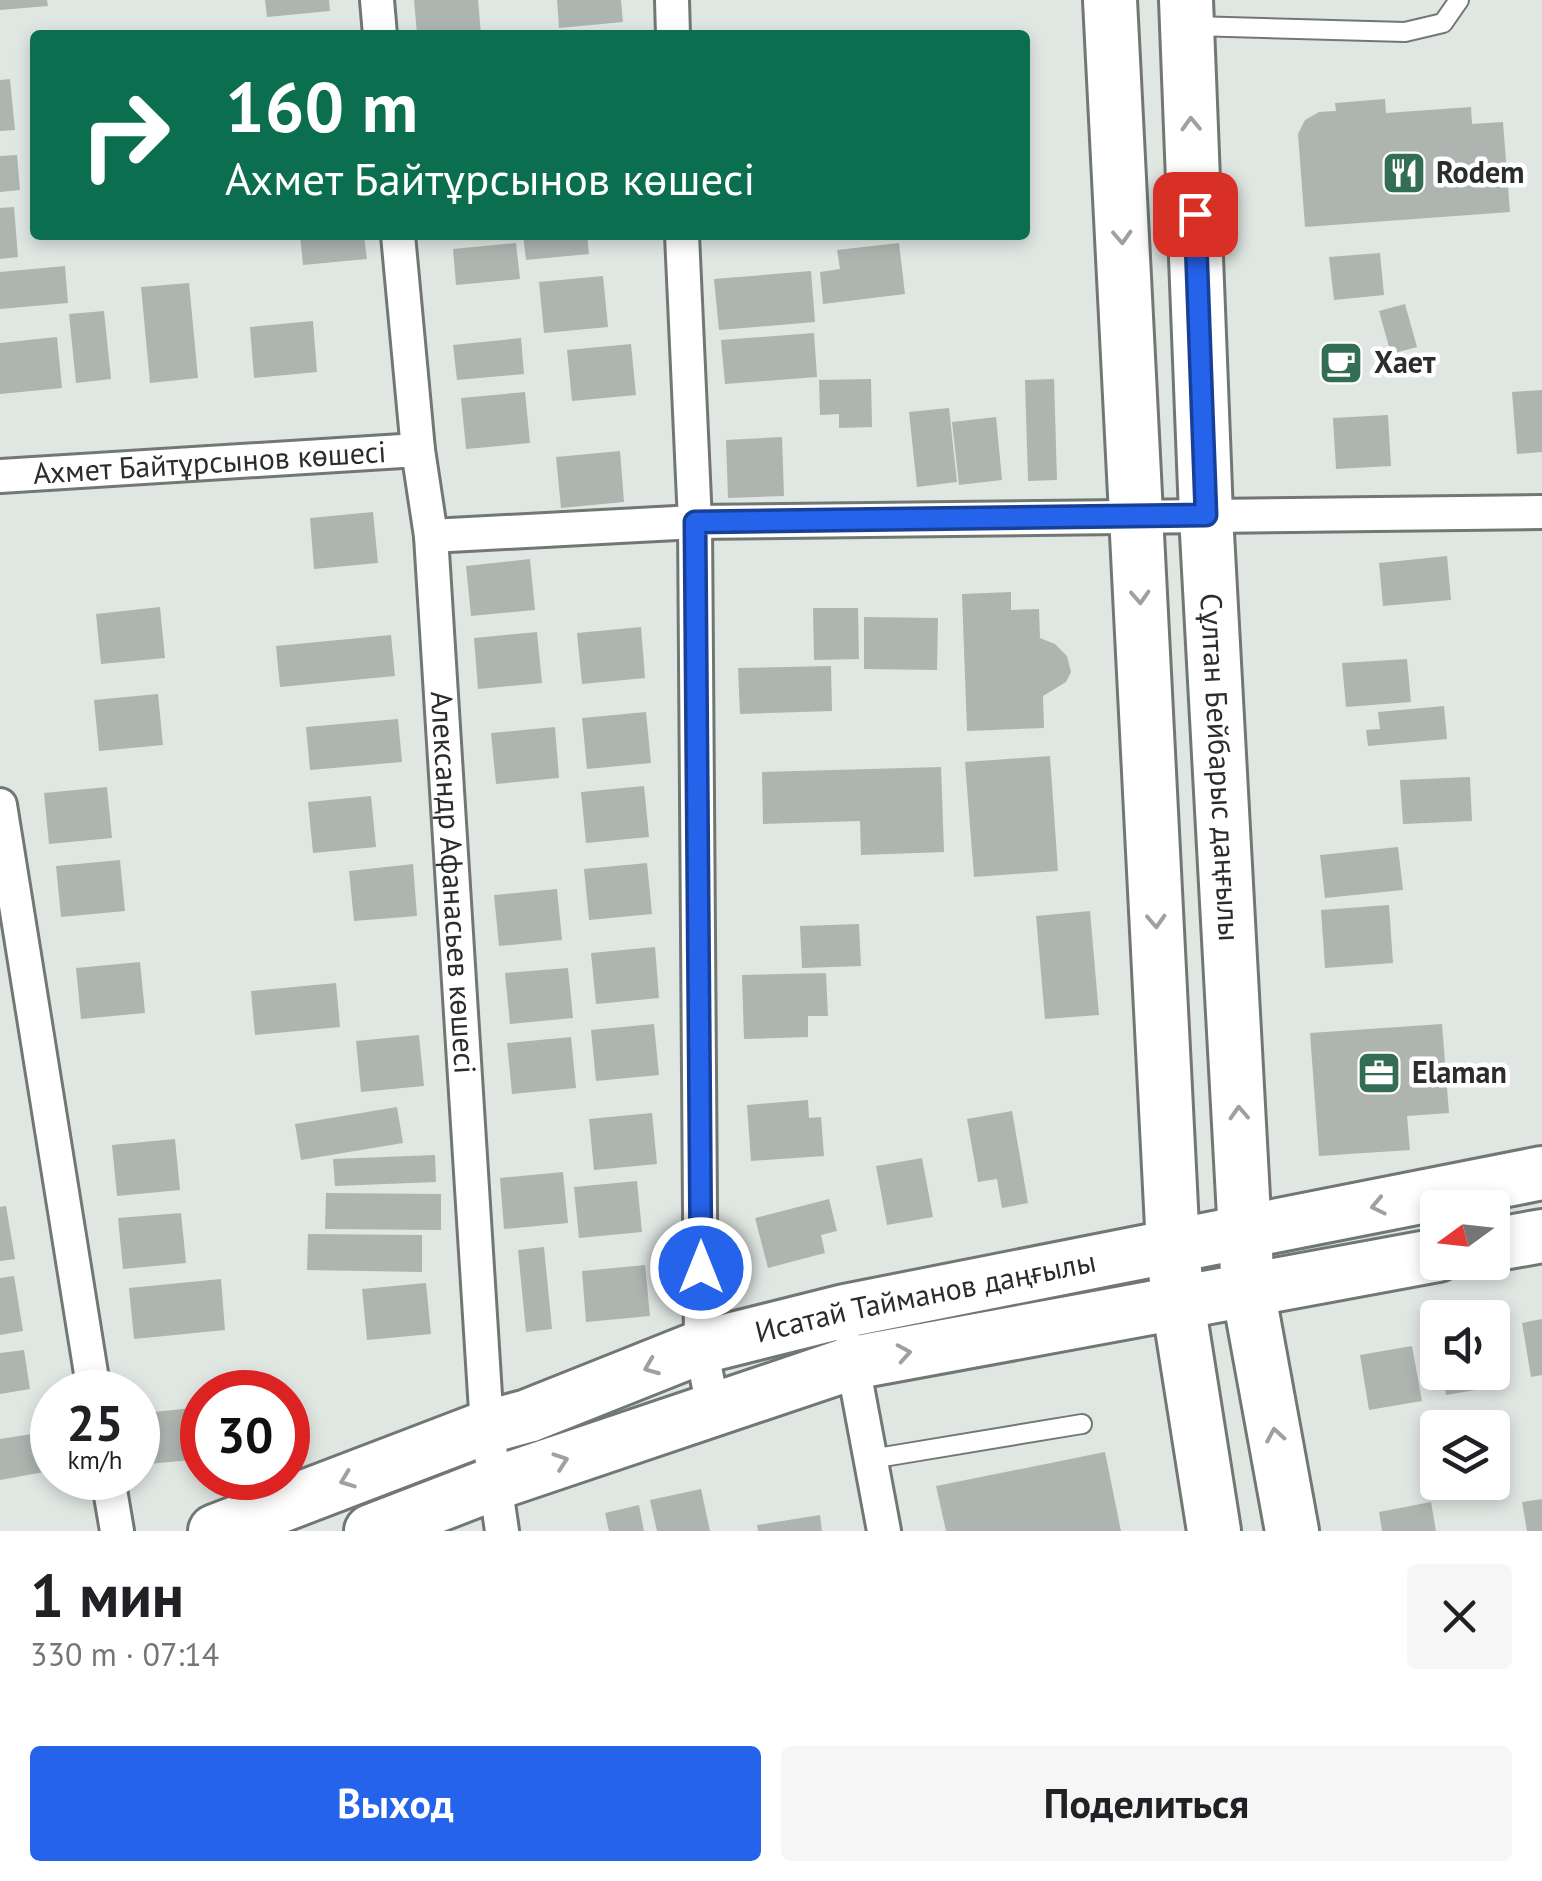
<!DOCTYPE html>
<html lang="ru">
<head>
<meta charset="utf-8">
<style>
  :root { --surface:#fff; --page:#f6f6f6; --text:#202124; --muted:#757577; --accent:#2563eb }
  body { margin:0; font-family:"PT Sans",sans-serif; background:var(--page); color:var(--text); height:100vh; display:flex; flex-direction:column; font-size:38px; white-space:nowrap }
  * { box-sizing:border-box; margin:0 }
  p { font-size:32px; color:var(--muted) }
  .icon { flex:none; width:55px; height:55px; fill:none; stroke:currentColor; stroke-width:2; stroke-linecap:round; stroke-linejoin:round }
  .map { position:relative; height:1531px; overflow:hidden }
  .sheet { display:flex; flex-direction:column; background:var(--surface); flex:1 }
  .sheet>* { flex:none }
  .banner { position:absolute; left:30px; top:30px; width:1000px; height:210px; border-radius:10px; box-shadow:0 5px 15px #0003; background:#0b6e4f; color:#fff; overflow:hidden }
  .needle { width:65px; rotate:255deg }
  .buttons { position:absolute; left:1420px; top:1190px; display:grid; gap:20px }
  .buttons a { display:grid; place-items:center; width:90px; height:90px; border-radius:10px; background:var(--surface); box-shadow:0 5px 15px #0003; font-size:50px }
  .speed { position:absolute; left:30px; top:1370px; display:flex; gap:20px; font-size:50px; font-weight:700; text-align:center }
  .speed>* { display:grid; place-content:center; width:130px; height:130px; border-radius:50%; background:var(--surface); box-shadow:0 5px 15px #0003; line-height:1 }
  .speed small { font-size:25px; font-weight:400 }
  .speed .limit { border:15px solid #d22; background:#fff; color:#111 }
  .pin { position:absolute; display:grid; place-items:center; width:85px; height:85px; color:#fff; margin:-42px; border-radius:20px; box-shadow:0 5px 15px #0006 }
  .me { position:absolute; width:110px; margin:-55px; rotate:0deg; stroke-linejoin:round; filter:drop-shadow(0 0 8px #0008) }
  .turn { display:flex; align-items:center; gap:35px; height:210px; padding:0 30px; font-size:45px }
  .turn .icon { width:130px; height:130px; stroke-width:2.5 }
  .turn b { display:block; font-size:70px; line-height:85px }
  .round { display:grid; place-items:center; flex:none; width:105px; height:105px; border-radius:10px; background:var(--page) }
  .headline { display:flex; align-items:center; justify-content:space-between; height:170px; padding:0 30px }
  h1 { font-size:60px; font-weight:600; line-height:75px }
  .button { display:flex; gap:20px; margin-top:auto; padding:20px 30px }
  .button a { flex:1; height:115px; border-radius:10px; background:var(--accent); color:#fff; font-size:40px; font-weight:600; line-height:115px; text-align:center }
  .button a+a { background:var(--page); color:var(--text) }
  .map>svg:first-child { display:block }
  .building { fill:#aeb5b1 }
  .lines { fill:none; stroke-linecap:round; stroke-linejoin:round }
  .lane-casing { stroke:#717874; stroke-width:22 }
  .street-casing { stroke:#717874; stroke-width:38 }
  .primary-casing { stroke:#717874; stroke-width:58 }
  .lane { stroke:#fff; stroke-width:18 }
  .street { stroke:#fff; stroke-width:32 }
  .primary { stroke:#fff; stroke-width:52 }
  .oneway { stroke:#9fa0a0 }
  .route-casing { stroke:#184099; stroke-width:25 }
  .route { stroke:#2563eb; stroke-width:18 }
  .labels { text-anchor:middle; stroke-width:9; stroke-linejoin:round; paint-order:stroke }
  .poi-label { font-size:30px; font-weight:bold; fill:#2a2d2b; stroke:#fff; text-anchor:start }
  .street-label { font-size:30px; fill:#2a2d2b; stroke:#fff }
</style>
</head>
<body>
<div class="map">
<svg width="1542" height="1531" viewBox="0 0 1542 1531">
  <rect width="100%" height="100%" fill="#e0e7e3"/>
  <path class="building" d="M0 0H47L48 6 0 10Z
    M265 0H329L330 11 267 17Z
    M414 0H478L481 34 417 35Z
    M557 0H621L623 22 559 28Z
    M10 79 15 130 0 131V80Z
    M1385 99 1386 113 1471 107 1472 124 1503 122 1510 212 1305 227 1298 134 1305 120 1319 112 1336 111 1335 103Z
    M17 155 20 190 0 192V156Z
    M14 207 18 257 0 259V208Z
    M300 235H364L367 259 303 265Z
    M523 235H587L589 254 526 260Z
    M516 243 520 279 456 285 453 249Z
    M899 243 905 294 823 304 820 272 840 269 837 250Z
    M1380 253 1384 295 1334 300 1329 257Z
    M65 266 68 303 0 309V272Z
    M811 271 815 322 719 330 714 279Z
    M603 276 608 327 544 333 539 282Z
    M189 283 198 378 150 383 141 287Z
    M1405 304 1417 347 1391 354 1379 311Z
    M104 311 111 379 76 383 69 314Z
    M313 321 317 372 254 378 250 327Z
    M814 333 817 377 725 384 721 340Z
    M57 337 62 388 0 394V343Z
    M521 338 524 374 457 380 453 345Z
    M631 344 636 395 572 401 567 350Z
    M871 379 872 427 839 428V414L820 415 819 380Z
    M1054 379 1057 480 1028 481 1025 380Z
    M1542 390V452L1517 454 1512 392Z
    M525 392 530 443 466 449 461 398Z
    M949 408 957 482 917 487 909 412Z
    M1388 415 1391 466 1336 469 1333 418Z
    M996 417 1002 480 959 485 952 422Z
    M782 437 784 496 728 498 726 440Z
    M620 451 624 502 561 508 556 457Z
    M373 512 378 563 314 569 310 518Z
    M1447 556 1451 600 1383 606 1379 563Z
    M530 559 535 610 471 616 466 566Z
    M1011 592V610L1039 609 1040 638 1055 644 1067 656 1071 672 1066 682 1043 696 1044 728 967 731 962 594Z
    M160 607 165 658 101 664 96 614Z
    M813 608H858L859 659 814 660Z
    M864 617 938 618 937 670 864 669Z
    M641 627 645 678 582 684 577 633Z
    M537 632 542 683 478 689 474 638Z
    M391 635 395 676 280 687 276 646Z
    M1407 659 1411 702 1346 707 1342 663Z
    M831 666 832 711 740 714 738 668Z
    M158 694 163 745 99 751 94 700Z
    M1444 706 1447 739 1368 746 1366 730 1380 729 1378 712Z
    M646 712 651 763 587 769 582 718Z
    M398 719 402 762 310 770 306 727Z
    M555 727 559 778 496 784 491 733Z
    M1050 756 1058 871 974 877 965 762Z
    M941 767 944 852 861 855 860 821 763 824 762 772Z
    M1470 777 1472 821 1403 824 1400 780Z
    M644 786 649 837 586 843 581 792Z
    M107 787 112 838 49 844 44 793Z
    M371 796 376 847 313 853 308 802Z
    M1398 847 1403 890 1325 898 1320 855Z
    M120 860 125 911 61 917 56 866Z
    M647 863 652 914 589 920 584 869Z
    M413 864 417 916 354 921 349 871Z
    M557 889 562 940 499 946 494 895Z
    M1389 905 1393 963 1325 968 1321 910Z
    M1090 911 1099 1015 1045 1019 1036 916Z
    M859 924 861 966 802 968 800 926Z
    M655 947 659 998 596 1004 591 953Z
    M140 962 145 1013 81 1019 76 968Z
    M568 968 573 1018 510 1024 505 973Z
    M826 973 828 1016H808V1037L744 1039 742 975Z
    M336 983 340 1027 255 1035 251 991Z
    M654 1024 659 1075 596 1081 591 1030Z
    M1442 1024 1449 1113 1407 1116 1410 1150 1319 1156 1310 1033Z
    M419 1035 424 1086 361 1092 356 1041Z
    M571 1037 576 1088 512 1094 507 1043Z
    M808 1100 809 1118 821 1117 824 1156 751 1161 747 1105Z
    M397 1107 403 1143 301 1160 295 1124Z
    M1012 1111 1028 1203 1002 1208 997 1179 978 1182 967 1119Z
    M652 1113 657 1164 594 1170 589 1119Z
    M175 1139 180 1190 117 1196 112 1145Z
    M435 1155 436 1182 335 1186 333 1159Z
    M922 1158 933 1217 887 1225 876 1166Z
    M563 1172 568 1223 504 1229 500 1178Z
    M637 1181 642 1232 579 1238 574 1187Z
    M326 1193 441 1194V1230L325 1229Z
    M829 1199 837 1231 821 1235 825 1253 768 1268 755 1218Z
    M6 1206 15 1259 0 1261V1207Z
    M181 1213 186 1263 123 1269 118 1218Z
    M308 1234 422 1235V1272L307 1270Z
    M544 1247 552 1329 526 1332 518 1250Z
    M645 1265 650 1316 586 1322 582 1271Z
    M14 1276 23 1331 0 1335V1278Z
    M221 1279 225 1330 134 1339 129 1288Z
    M426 1283 431 1334 367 1340 362 1289Z
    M1542 1319V1375L1531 1377 1522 1323Z
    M1412 1346 1422 1401 1369 1410 1360 1355Z
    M24 1350 30 1389 0 1394V1353Z
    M1492 1359 1499 1386 1446 1395 1442 1372H1492Z
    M202 1407V1459L148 1464 144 1413Z
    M44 1432 50 1471 0 1480V1439Z
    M1105 1452 1121 1531H946L936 1486Z
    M701 1489 710 1531H657L650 1500Z
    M1542 1499V1531H1527L1522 1502Z
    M1431 1502 1436 1531H1382L1379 1512Z
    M639 1505 644 1531H609L605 1513Z
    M820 1515 822 1531H758L757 1525Z"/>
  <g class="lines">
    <defs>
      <path id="lane" d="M1193 26 1405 32 1443 23 1459 0
        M871 1459 1082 1424"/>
      <g id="street">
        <path d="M377 0 380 35"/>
        <path d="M672 0 673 35"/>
        <path id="s1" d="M398 235 418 450 431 536 487 1427 502 1531"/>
        <path d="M682 235 695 522 701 1347 713 1408"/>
        <path id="s2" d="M0 476 418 450"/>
        <path d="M431 536 695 522 1542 512"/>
        <path d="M0 805 94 1392"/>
        <path d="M850 1349 884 1531"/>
        <path d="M108 1478 117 1531"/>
      </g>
      <g id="primary">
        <path d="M1110 0 1173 1247 1178 1303 1214 1531"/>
        <path id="s3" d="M1186 0 1206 515 1248 1290 1292 1531"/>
        <path d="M1492 1245 1542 1236"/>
        <path id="s4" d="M215 1531 487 1427 528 1416 701 1347 845 1311 1542 1173"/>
        <path d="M371 1531 493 1484 852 1363 1438 1255"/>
      </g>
    </defs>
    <use href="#lane" class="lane-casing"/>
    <use href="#street" class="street-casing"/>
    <use href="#primary" class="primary-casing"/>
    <use href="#lane" class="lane"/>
    <use href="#street" class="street"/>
    <use href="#primary" class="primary"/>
  </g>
  <defs><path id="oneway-chevron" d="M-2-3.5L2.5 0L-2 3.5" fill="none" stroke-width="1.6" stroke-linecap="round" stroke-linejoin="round" transform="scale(2.5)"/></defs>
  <g class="oneway">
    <use href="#oneway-chevron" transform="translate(1191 124) rotate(-92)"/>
    <use href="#oneway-chevron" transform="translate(1122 237) rotate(87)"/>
    <use href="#oneway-chevron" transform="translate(1140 597) rotate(87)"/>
    <use href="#oneway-chevron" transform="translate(1156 921) rotate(87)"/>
    <use href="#oneway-chevron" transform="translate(1239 1113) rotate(-93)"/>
    <use href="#oneway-chevron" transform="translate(1378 1206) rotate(168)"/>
    <use href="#oneway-chevron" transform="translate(904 1353) rotate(-10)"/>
    <use href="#oneway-chevron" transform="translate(651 1367) rotate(158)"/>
    <use href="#oneway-chevron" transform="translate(1275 1435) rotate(-100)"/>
    <use href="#oneway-chevron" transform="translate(561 1461) rotate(-19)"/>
    <use href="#oneway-chevron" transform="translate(347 1480) rotate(159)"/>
  </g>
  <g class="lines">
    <defs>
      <path id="route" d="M701 1268 695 522 1206 515 1195 214"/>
    </defs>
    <use href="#route" class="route-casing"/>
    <use href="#route" class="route"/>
  </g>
  <defs>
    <symbol id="restaurant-square" viewBox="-11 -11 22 22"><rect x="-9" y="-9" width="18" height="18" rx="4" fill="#346d55" stroke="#fff"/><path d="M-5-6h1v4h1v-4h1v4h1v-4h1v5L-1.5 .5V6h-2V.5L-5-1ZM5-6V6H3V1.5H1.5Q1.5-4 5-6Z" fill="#fff"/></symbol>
    <symbol id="cafe-square" viewBox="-11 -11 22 22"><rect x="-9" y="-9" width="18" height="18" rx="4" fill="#346d55" stroke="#fff"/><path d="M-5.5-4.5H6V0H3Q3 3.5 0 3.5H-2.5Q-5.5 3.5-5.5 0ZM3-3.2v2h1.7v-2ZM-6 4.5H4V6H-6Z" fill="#fff"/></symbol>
    <symbol id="office-square" viewBox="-11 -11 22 22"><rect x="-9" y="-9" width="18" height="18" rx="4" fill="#346d55" stroke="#fff"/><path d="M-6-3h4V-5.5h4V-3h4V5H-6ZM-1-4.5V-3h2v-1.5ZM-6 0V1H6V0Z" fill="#fff"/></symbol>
  </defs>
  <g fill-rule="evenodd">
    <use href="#restaurant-square" x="1379" y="148" width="50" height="50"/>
    <use href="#cafe-square" x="1316" y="338" width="50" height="50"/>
    <use href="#office-square" x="1354" y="1048" width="50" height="50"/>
  </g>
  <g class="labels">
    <g class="poi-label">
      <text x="1436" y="183">Rodem</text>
      <text x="1374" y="373">Хает</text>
      <text x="1412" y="1083">Elaman</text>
    </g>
    <g class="street-label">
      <text dy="10" stroke="none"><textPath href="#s2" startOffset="210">Ахмет Байтұрсынов көшесі</textPath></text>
      <text dy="10" stroke="none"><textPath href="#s3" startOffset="768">Сұлтан Бейбарыс даңғылы</textPath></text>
      <text dy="10" stroke="none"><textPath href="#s1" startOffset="650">Александр Афанасьев көшесі</textPath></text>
      <text dy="10" stroke="none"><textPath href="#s4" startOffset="750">Исатай Тайманов даңғылы</textPath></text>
    </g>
  </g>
</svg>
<div class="buttons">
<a><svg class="needle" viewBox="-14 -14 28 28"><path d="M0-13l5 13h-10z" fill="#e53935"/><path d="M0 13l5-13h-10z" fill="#757577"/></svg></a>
<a><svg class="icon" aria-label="sound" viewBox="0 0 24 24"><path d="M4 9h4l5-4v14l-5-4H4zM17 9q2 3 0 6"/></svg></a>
<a><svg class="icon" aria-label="layers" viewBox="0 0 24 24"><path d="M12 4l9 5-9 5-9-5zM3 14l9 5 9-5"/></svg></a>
</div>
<div class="speed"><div>25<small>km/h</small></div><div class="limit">30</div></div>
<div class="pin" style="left:1195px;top:214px;background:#d93025"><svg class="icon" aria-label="arrive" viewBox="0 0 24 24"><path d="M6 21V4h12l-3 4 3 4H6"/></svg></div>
<svg class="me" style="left:701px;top:1268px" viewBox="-20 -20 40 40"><circle r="17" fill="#2563eb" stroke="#fff" stroke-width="3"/><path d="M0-11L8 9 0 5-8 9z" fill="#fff"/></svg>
<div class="banner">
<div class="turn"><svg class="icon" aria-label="right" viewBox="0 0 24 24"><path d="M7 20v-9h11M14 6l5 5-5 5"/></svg><div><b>160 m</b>Ахмет Байтұрсынов көшесі</div></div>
</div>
</div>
<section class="sheet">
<div class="headline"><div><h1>1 мин</h1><p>330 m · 07:14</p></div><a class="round"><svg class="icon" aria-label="close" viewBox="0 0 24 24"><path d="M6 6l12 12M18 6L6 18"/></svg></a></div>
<div class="button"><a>Выход</a><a>Поделиться</a></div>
</section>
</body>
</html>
